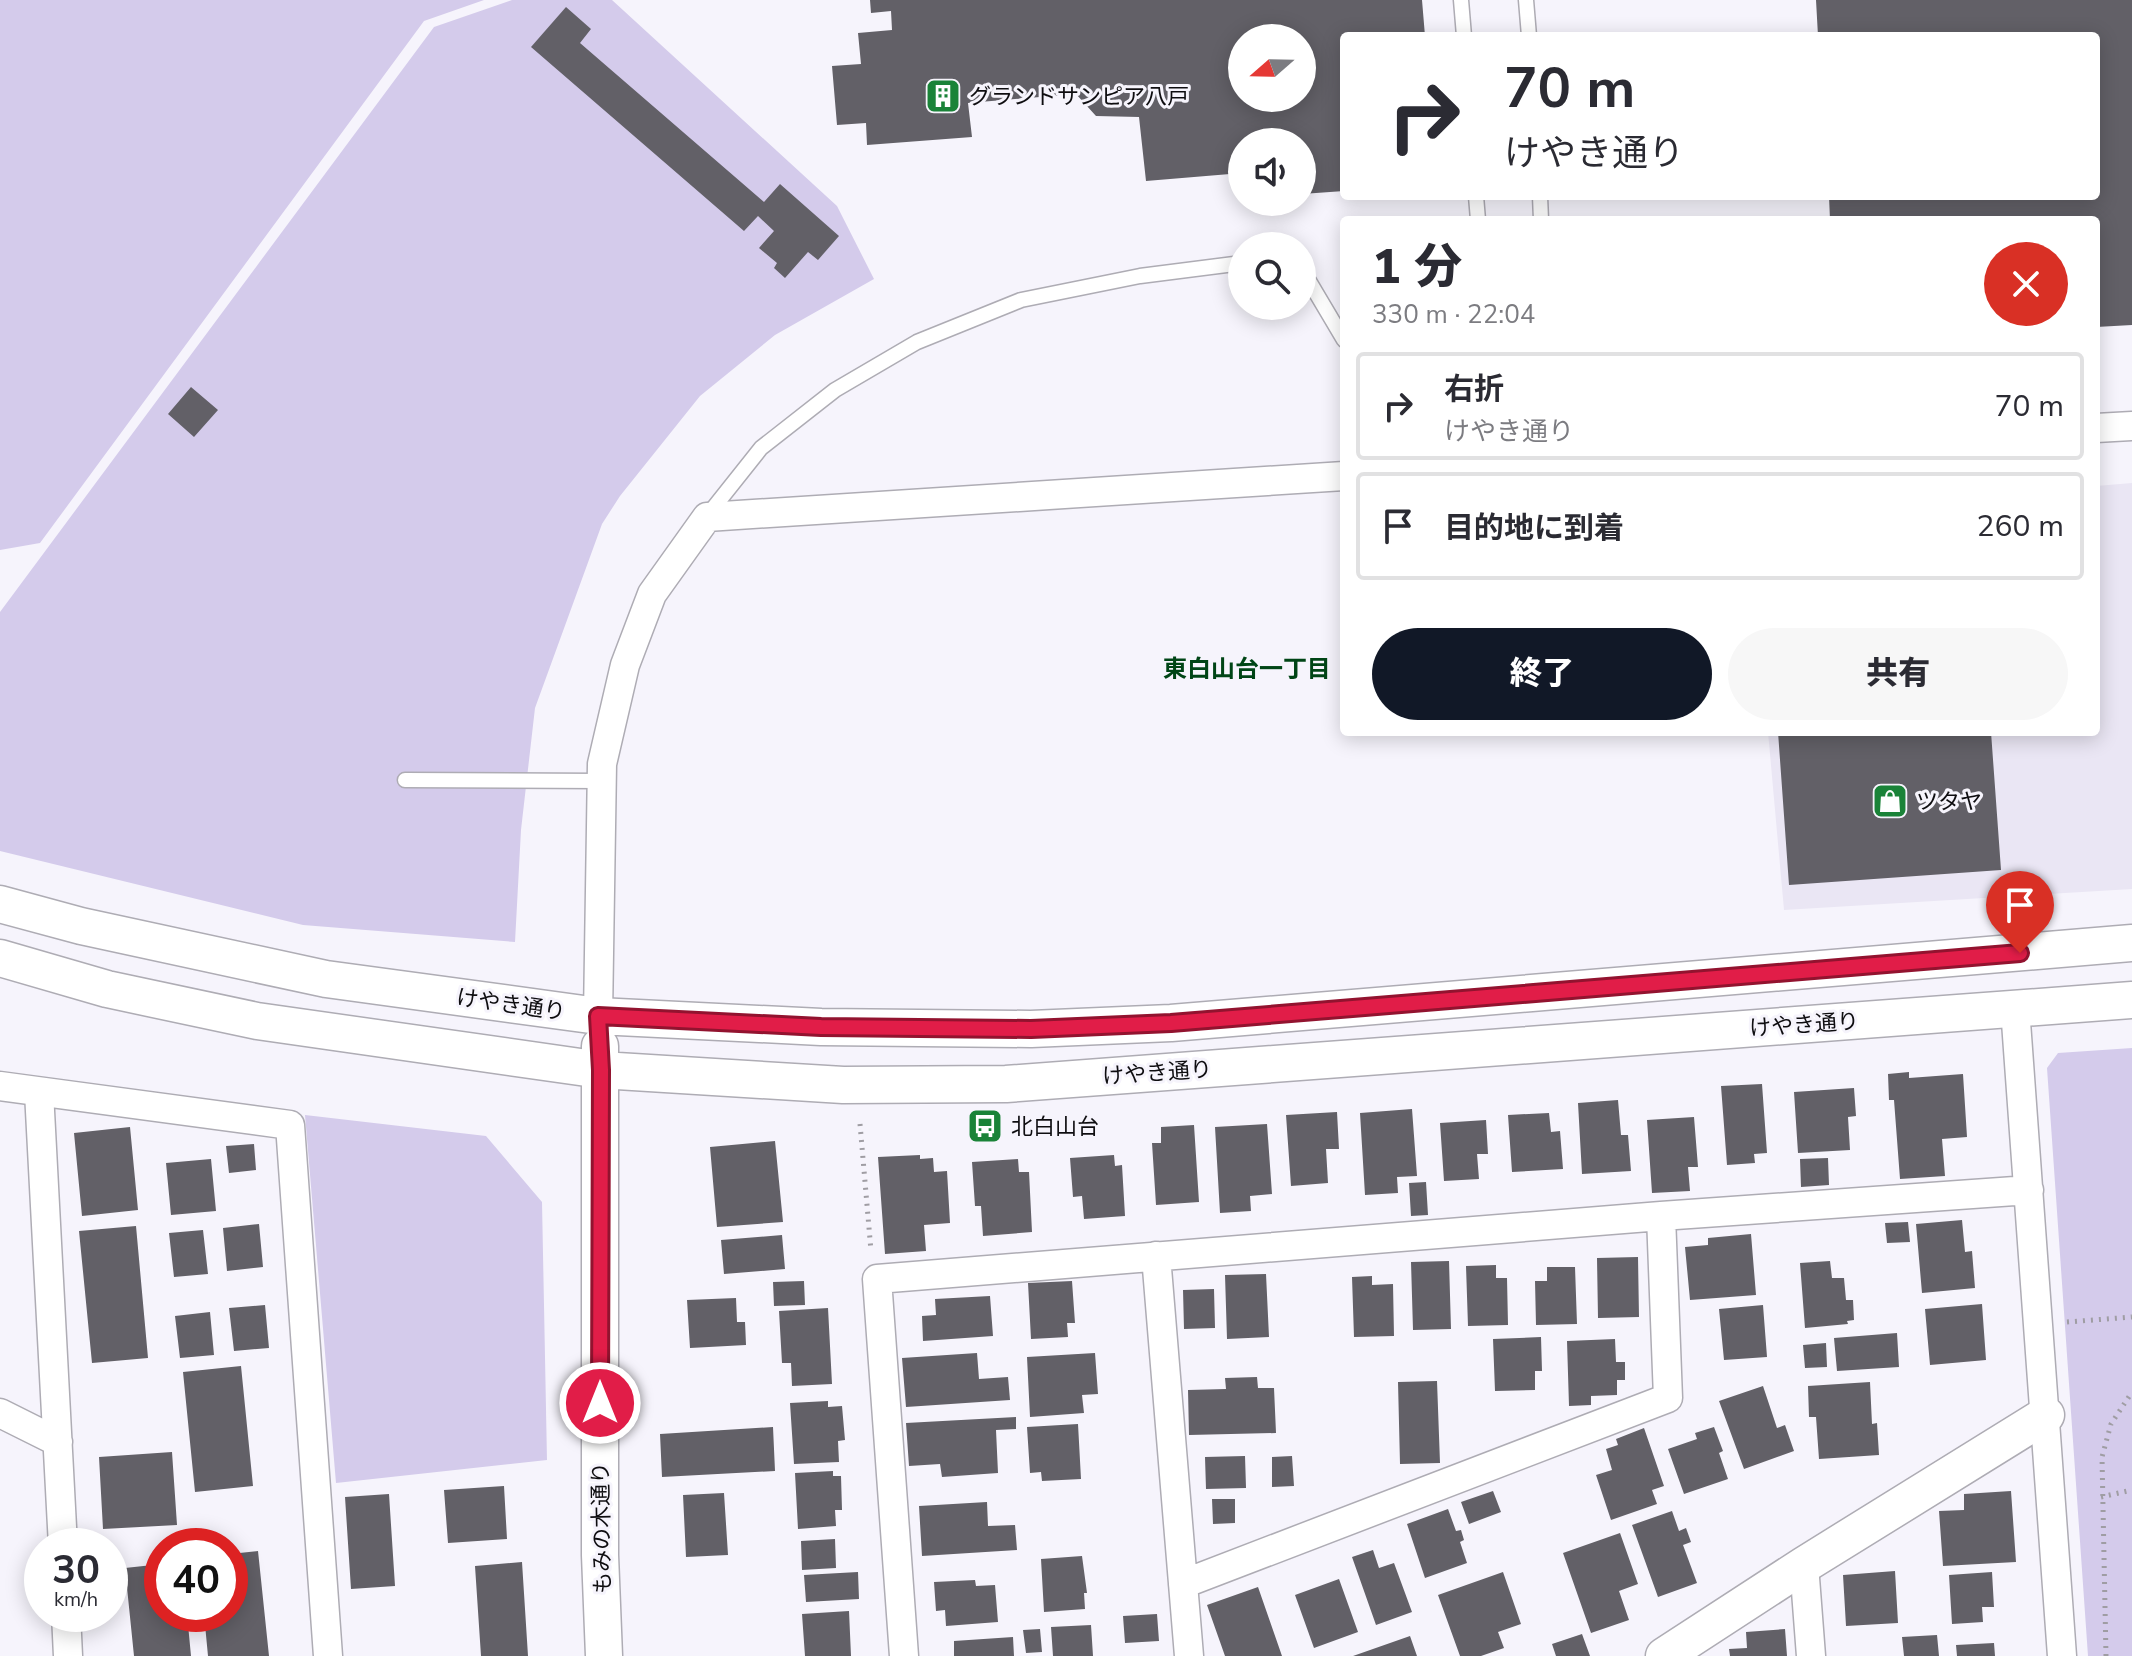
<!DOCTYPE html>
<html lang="ja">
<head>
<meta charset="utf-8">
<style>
  :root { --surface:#fff; --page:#f7f7f7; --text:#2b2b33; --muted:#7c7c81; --line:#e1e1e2; --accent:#111827 }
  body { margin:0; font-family:"Nunito Sans","Noto Sans JP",sans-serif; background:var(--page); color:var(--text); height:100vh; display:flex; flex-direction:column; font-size:30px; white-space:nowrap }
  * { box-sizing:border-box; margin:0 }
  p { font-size:26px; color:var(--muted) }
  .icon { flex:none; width:44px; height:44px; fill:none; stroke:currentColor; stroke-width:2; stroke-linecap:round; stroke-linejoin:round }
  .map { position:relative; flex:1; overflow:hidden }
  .panel { position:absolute; left:1340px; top:216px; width:760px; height:520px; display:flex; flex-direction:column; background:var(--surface); border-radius:8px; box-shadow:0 4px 20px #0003 }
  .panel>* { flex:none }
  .guide { position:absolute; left:1340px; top:32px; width:760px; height:168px; border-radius:8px; box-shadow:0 4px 20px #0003; background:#fff; color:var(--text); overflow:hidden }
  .needle { width:52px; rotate:250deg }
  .controls { position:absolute; left:1228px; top:24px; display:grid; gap:16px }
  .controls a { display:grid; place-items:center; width:88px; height:88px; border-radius:50%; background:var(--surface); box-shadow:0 4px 20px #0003; font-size:40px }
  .speed { position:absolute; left:24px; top:1528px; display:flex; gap:16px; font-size:40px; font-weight:700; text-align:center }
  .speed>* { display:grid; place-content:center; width:104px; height:104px; border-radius:50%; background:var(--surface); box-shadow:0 4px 20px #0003; line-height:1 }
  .speed small { font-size:20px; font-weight:400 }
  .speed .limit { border:12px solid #d22; background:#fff; color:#111 }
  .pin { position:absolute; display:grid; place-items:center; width:68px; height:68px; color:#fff; margin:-82px -34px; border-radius:50% 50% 50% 0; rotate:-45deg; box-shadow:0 0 8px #0007 }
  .pin .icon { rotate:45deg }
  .me { position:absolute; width:88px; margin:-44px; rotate:0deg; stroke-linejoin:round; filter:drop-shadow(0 0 6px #0008) }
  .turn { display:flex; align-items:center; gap:28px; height:168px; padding:0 32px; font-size:36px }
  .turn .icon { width:104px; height:104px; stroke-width:2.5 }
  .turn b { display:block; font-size:56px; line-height:68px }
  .round { display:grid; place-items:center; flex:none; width:84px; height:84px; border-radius:42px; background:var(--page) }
  .summary { display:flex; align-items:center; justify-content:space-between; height:136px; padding:0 32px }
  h1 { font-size:48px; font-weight:800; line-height:60px }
  .cta { display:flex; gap:16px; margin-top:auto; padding:16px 32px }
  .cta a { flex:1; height:92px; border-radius:48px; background:var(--accent); color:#fff; font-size:32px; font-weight:800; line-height:92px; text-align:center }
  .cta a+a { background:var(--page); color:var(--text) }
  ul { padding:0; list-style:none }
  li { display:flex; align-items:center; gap:24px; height:108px; margin:0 16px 12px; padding:0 16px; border:4px solid var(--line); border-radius:8px }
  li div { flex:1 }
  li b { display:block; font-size:30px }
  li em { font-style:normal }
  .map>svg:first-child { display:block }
  .built { fill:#eae6f4 }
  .green { fill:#d4cbeb }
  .building { fill:#626067; fill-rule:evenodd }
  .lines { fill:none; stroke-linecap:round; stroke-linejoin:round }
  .service-casing { stroke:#aeacb4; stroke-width:17 }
  .minor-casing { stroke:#aeacb4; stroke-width:31 }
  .tertiary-casing { stroke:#aeacb4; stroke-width:39 }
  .path { stroke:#9f9da3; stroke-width:5; stroke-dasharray:2 6; stroke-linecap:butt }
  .service { stroke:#fff; stroke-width:14 }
  .minor { stroke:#fff; stroke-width:28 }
  .tertiary { stroke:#fff; stroke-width:36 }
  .route-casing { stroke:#92132f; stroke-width:20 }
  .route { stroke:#e11d48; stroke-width:14 }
  .labels { text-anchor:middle; stroke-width:6; stroke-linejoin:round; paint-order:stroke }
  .poi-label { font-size:22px; fill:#0e0d10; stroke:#f6f4fc; text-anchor:start }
  .street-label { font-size:22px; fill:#0e0d10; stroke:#f6f4fc }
  .neighbourhood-label { font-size:24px; font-weight:bold; fill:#004516; stroke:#f6f4fc }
</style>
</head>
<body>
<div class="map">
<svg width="2132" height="1656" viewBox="0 0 2132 1656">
  <rect width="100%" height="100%" fill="#f6f4fc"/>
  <path class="built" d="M2132 483V889L1784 910 1768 732H2096V486Z"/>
  <path class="green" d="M0 0H484L424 21 40 543 0 550Z
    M512 0H612L837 206 874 279 775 335 700 396 620 496 602 524 535 708 521 830 515 942 303 925 0 851V612L434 27Z
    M2132 1048V1656H2088L2047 1068 2058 1053Z
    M305 1115 486 1136 542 1202 547 1460 336 1483Z"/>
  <path class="building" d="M870 0H1422L1425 36H1344V191L1302 194V142H1242V173L1146 181 1139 117 1096 116 1076 94 968 103 972 137 867 145 866 123 837 125 832 66 861 64 858 33 892 30 891 11 871 13ZM1242 38H1302V98H1242Z
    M1816 0H2132V325L2096 327V220H1830L1829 196H2096V36H1818Z
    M566 7 591 29 580 43 764 202 780 184 839 236 818 260 808 252 785 278 774 268 777 263 759 248 774 231 758 216 744 231 531 47Z
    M191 387 218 410 194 437 168 414Z
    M1778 732H1991L2001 870 1789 885Z
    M1909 1072V1078L1963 1074 1967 1137 1942 1139 1945 1176 1900 1179 1894 1100H1889L1888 1074Z
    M1762 1084 1767 1153 1754 1154 1755 1163 1727 1165 1721 1086Z
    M1854 1088 1856 1116 1848 1117 1850 1150 1798 1153 1794 1092Z
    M1618 1100 1621 1135H1628L1631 1171 1582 1174 1578 1103Z
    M1412 1109 1417 1176 1397 1177 1398 1193 1365 1195 1360 1113Z
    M1337 1112 1339 1149H1326L1328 1183 1291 1186 1286 1115Z
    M1549 1113 1551 1132 1560 1131 1563 1169 1512 1172 1508 1115Z
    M1694 1117 1698 1167H1688L1690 1191 1652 1193 1647 1120Z
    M1486 1120 1488 1154H1477L1479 1179 1444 1181 1440 1123Z
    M1267 1124 1272 1194 1250 1196 1251 1211 1220 1213 1215 1127Z
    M1194 1125 1199 1202 1156 1205 1152 1143H1161V1127Z
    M130 1127 138 1210 82 1216 74 1133Z
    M775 1141 783 1222 717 1227 710 1147Z
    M254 1144 256 1170 229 1173 226 1146Z
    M920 1155V1159L933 1158 934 1172 947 1171 950 1223 924 1225 926 1251 885 1254 878 1157Z
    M1114 1155 1115 1166 1122 1165 1125 1216 1084 1219 1082 1196 1073 1197 1070 1158Z
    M1828 1158 1829 1185 1801 1187 1800 1159Z
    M211 1159 216 1211 171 1215 166 1163Z
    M1018 1159 1019 1172H1029L1032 1232 983 1236 981 1206H975L972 1162Z
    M1426 1182 1428 1215 1411 1216 1409 1183Z
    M1962 1220 1965 1252 1972 1251 1975 1288 1922 1293 1916 1224Z
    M1908 1222 1910 1242 1887 1243 1885 1223Z
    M259 1224 263 1267 227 1271 223 1228Z
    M136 1226 148 1358 92 1363 79 1231Z
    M203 1230 208 1274 174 1277 169 1233Z
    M1751 1234 1756 1295 1690 1300 1685 1247 1708 1245V1238Z
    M782 1235 785 1269 724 1274 721 1240Z
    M1638 1257 1639 1317 1598 1318 1597 1258Z
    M1449 1261 1451 1329 1413 1330 1411 1262Z
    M1830 1261 1832 1278H1844L1846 1300H1853L1854 1320 1847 1321 1848 1324 1805 1328 1800 1263Z
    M1496 1265V1278H1507L1508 1325 1468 1326 1466 1266Z
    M1547 1267H1575L1577 1324 1536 1325 1535 1281H1547Z
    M1266 1274 1269 1337 1227 1339 1225 1275Z
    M1372 1276V1285L1393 1284 1394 1336 1354 1337 1352 1277Z
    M804 1281 805 1305 774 1306 773 1282Z
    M1072 1281 1075 1323H1067L1068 1337 1031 1339 1028 1283Z
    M1214 1289 1215 1328 1184 1329 1183 1290Z
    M990 1296 993 1336 923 1341 922 1316 936 1315 935 1299Z
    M736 1298 737 1322H745L746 1345 690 1348 687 1300Z
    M1982 1304 1986 1360 1930 1365 1925 1309Z
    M265 1305 269 1348 234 1351 229 1308Z
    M1763 1305 1767 1357 1724 1360 1719 1309Z
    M828 1308 832 1384 792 1386 791 1363H782L779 1311Z
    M210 1312 214 1355 180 1358 175 1316Z
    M1897 1333 1899 1367 1837 1371 1834 1338Z
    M1541 1337 1542 1371H1535V1390L1495 1391 1493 1339Z
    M1615 1339 1616 1362H1625V1380H1617V1395L1591 1396V1405L1569 1406 1567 1341Z
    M1826 1343 1827 1367 1805 1368 1803 1345Z
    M977 1353 979 1379 1008 1377 1010 1400 906 1407 902 1358Z
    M1095 1353 1098 1394 1082 1395 1084 1413 1030 1417 1027 1357Z
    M241 1366 253 1486 195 1492 183 1372Z
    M1257 1377 1258 1388H1274L1276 1433 1189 1435 1188 1390 1226 1389 1225 1378Z
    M1437 1381 1440 1463 1400 1464 1398 1382Z
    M1870 1382 1872 1424 1877 1423 1879 1455 1819 1459 1816 1417H1809L1808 1386Z
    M1763 1386 1777 1428 1785 1425 1794 1451 1744 1469 1719 1401Z
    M828 1401V1407L842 1406 845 1440 838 1441 839 1462 794 1464 790 1403Z
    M1016 1417V1429L996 1430 998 1473 942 1477 940 1464 909 1466 906 1423Z
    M1078 1424 1081 1479 1042 1481 1041 1472 1030 1473 1027 1427Z
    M773 1427 775 1471 662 1477 660 1434Z
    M1714 1427 1723 1451 1719 1453 1728 1479 1684 1494 1668 1449 1697 1439 1695 1433Z
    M1644 1428 1664 1486 1652 1490 1657 1504 1611 1520 1596 1475 1612 1470 1606 1449 1618 1445 1616 1439Z
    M172 1452 177 1525 103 1529 99 1457Z
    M1245 1456 1246 1488 1206 1489 1205 1457Z
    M1292 1456 1294 1486 1272 1487V1457Z
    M833 1471V1476H841L842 1510H835L836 1526 798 1529 795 1473Z
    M504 1486 507 1539 448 1543 444 1490Z
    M1493 1491 1501 1512 1469 1524 1461 1502Z
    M2011 1491 2016 1562 1943 1566 1939 1511 1964 1510V1494Z
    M724 1493 728 1555 686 1557 683 1495Z
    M389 1494 395 1586 351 1589 345 1497Z
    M1212 1499H1235V1523L1213 1524Z
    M987 1502 988 1526 1015 1525 1017 1550 922 1556 919 1506Z
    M1448 1509 1456 1531 1461 1530 1464 1540 1460 1542 1467 1563 1425 1578 1407 1524Z
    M1672 1511 1679 1531 1686 1528 1691 1542 1683 1545 1697 1583 1658 1597 1632 1525Z
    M1620 1533 1638 1584 1619 1591 1629 1620 1591 1633 1563 1553Z
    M835 1539 836 1568 802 1570 801 1541Z
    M1373 1550 1379 1568 1394 1563 1412 1612 1376 1625 1352 1557Z
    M258 1551 269 1656H208L204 1614H230V1554Z
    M1082 1556 1087 1593H1084L1085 1609 1044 1612 1041 1559Z
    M522 1562 528 1656H481L475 1566Z
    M162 1564V1614H187L191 1656H134L125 1568Z
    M1895 1571 1898 1623 1846 1626 1843 1575Z
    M858 1572 859 1599 806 1602 804 1575Z
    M1503 1572 1521 1624 1498 1632 1504 1648 1481 1656H1460L1438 1595Z
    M1992 1572 1994 1607H1982L1983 1622 1952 1624 1949 1575Z
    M1339 1579 1358 1632 1314 1648 1295 1595Z
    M975 1580 976 1586 995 1585 998 1622 946 1626 945 1610 936 1611 934 1582Z
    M1258 1587 1282 1656H1225L1207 1605Z
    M849 1611 851 1656H805L802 1614Z
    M1157 1614 1159 1641 1125 1643 1123 1616Z
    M1091 1625 1093 1656H1053L1051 1627Z
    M1040 1629 1042 1652 1026 1653 1023 1630Z
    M1785 1629 1787 1656H1730L1729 1649 1747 1648 1746 1632Z
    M1582 1634 1590 1656H1556L1552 1644Z
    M1937 1635 1939 1656H1904L1902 1637Z
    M1410 1636 1417 1656H1353Z
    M1013 1637 1014 1656H954V1641Z
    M1994 1643 1995 1656H1957L1956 1645Z"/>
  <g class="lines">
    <defs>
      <path id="service" d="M1461 0 1464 36
        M1526 0 1529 36
        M1476 196 1478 220
        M1540 196 1541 220
        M1302 279 1309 281 1344 340
        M707 516 761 448 835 390 917 342 1021 300 1140 276 1242 263
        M405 780 601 781"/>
      <path id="minor" d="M2096 428 2132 426
        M2015 1008 2062 1656
        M598 1016 602 764 625 665 652 594 707 517 1344 476
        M0 1086 290 1125 328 1656
        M39 1092 63 1546
        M1156 1256 1189 1656
        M0 1413 58 1442
        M1804 1565 1811 1656
        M1183 1584 1668 1398 1661 1216
        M66 1614 68 1656
        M904 1656 877 1279 1661 1216 2029 1190"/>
      <path id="tertiary" d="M0 904 81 926 326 979 598 1016 821 1027 1031 1029 1171 1023 2132 943
        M0 958 107 989 257 1021 601 1070 843 1085 1006 1084 2132 1000
        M600 1046V1555L604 1656
        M1664 1656 1804 1565 2046 1415"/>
    </defs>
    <use href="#service" class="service-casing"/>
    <use href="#minor" class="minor-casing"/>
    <use href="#tertiary" class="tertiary-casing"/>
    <path class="path" d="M860 1124 871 1251
      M2067 1322 2132 1317
      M2101 1497 2132 1490
      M2106 1656 2102 1457 2111 1424 2132 1392"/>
    <use href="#service" class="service"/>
    <use href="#minor" class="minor"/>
    <use href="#tertiary" class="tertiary"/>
  </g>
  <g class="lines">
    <defs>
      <path id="route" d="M600 1403 601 1070 598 1016 821 1027 1031 1029 1171 1023 2020 953"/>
    </defs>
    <use href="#route" class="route-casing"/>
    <use href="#route" class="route"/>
  </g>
  <defs>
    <symbol id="building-square" viewBox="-11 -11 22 22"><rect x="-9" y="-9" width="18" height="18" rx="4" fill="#1a8338" stroke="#f6f4fc"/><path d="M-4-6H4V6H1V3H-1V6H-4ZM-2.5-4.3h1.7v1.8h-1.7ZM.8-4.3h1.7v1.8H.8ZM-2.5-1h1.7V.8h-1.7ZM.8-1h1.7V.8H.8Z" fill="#fff"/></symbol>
    <symbol id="shop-square" viewBox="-11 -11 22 22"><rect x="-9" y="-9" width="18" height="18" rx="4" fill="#1a8338" stroke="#f6f4fc"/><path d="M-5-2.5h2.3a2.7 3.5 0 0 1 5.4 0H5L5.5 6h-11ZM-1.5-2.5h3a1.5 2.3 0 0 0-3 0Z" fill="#fff"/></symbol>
    <symbol id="bus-square" viewBox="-11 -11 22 22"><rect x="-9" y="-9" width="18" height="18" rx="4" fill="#1a8338" stroke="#f6f4fc"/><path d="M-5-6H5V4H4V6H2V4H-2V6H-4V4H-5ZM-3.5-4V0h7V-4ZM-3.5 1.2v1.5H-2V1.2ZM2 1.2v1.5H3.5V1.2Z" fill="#fff"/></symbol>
  </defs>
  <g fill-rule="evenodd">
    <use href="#building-square" x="923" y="76" width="40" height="40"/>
    <use href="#shop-square" x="1870" y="781" width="40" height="40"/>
    <use href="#bus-square" x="965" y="1106" width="40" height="40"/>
  </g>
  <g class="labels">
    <g class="poi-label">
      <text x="969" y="104">グランドサンピア八戸</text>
      <text x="1916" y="809">ツタヤ</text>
      <text x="1011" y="1134">北白山台</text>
    </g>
    <g class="street-label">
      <text transform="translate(511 1004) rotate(8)" y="8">けやき通り</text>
      <text transform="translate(1804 1024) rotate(-4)" y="8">けやき通り</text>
      <text transform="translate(1157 1072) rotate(-4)" y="8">けやき通り</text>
      <text transform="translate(601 1528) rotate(-91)" y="8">もみの木通り</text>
    </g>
    <g class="neighbourhood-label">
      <text x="1247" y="677">東白山台一丁目</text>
    </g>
  </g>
</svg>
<div class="controls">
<a><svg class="needle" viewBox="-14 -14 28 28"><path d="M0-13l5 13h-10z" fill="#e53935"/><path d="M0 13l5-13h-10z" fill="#7c7c81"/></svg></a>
<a><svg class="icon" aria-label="sound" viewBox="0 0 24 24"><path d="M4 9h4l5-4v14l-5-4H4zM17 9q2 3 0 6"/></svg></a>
<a><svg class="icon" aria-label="search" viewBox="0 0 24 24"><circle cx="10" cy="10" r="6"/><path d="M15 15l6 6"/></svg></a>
</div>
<div class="speed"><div>30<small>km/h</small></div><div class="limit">40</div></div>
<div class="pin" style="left:2020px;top:953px;background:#d93025"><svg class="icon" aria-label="arrive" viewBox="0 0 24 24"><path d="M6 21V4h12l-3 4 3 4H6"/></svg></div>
<svg class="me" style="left:600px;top:1403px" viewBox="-20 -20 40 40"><circle r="17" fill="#e11d48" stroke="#fff" stroke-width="3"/><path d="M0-11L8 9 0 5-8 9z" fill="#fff"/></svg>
<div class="guide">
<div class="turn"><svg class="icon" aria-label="right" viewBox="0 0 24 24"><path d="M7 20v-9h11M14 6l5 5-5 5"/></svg><div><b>70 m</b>けやき通り</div></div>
</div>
<section class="panel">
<div class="summary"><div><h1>1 分</h1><p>330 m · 22:04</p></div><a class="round" style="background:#d93025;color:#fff"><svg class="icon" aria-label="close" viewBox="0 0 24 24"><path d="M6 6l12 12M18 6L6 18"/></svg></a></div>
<ul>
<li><svg class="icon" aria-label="right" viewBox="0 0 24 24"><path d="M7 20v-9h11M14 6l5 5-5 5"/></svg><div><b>右折</b><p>けやき通り</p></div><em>70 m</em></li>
<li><svg class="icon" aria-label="arrive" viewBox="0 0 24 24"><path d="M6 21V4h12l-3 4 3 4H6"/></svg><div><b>目的地に到着</b></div><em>260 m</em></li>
</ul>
<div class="cta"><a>終了</a><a>共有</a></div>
</section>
</div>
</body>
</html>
